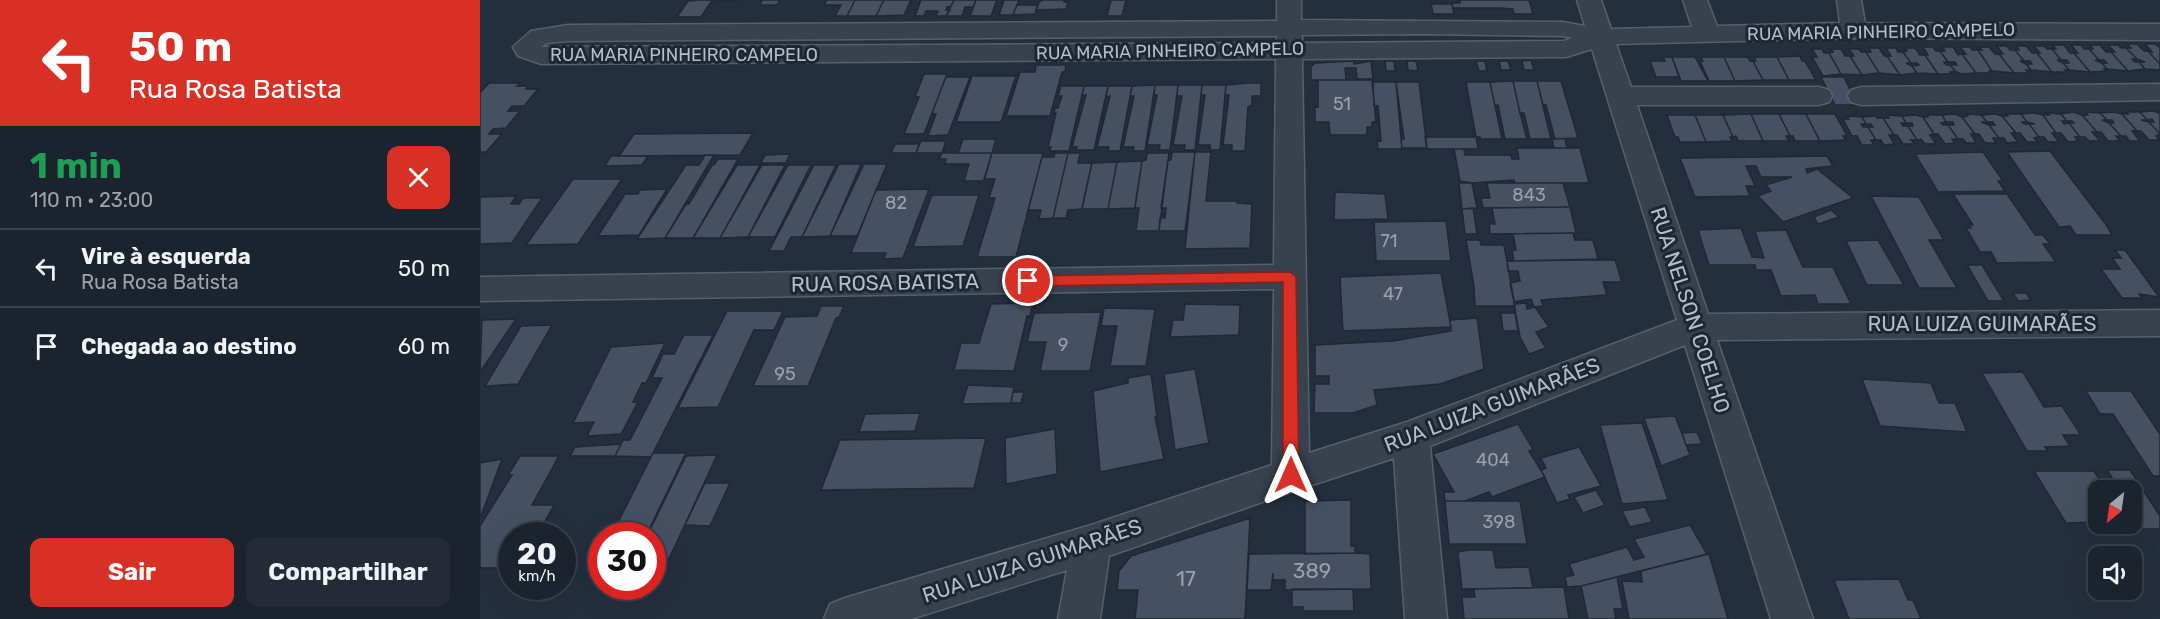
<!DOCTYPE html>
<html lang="pt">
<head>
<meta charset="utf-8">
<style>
  :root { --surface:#1b232e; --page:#242b36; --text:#f1f3f6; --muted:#a0a4aa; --line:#39404a; --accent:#d93025 }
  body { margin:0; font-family:Rubik,sans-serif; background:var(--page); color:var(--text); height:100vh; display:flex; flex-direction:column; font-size:22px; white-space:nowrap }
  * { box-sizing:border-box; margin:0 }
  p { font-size:20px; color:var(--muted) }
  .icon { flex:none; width:33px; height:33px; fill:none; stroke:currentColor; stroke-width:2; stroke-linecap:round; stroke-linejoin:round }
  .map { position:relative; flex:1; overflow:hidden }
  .sheet { display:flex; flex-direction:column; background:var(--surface); width:480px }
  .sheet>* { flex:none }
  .top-card { background:#d93025; color:#fff; overflow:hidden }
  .needle { width:39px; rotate:209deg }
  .fabs { position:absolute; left:1608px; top:480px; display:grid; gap:12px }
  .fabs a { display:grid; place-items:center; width:54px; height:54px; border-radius:12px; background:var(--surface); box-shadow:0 6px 24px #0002,0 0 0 2px var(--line); font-size:30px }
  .speed { position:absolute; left:18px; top:522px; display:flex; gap:12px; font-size:30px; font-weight:700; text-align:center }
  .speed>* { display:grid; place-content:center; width:78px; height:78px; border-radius:50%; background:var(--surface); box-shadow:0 6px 24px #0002,0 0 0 2px var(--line); line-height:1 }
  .speed small { font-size:15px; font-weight:400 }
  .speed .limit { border:9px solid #d22; background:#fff; color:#111 }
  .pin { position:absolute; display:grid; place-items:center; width:51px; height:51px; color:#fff; margin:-26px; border:3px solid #fff; border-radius:50%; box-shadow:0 2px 6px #0007 }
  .me { position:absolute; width:66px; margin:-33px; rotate:0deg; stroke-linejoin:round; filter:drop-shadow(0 0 4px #0008) }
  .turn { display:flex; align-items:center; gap:21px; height:126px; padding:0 30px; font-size:27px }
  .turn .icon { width:78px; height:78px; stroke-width:2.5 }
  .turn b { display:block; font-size:42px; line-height:51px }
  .round { display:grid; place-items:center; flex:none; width:63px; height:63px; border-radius:12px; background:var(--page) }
  .headline { display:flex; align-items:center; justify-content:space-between; height:102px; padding:0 30px }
  h1 { font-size:36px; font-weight:700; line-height:45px; color:#1e9e55 }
  .button { display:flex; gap:12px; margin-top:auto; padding:12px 30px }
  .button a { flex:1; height:69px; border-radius:12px; background:var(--accent); color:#fff; font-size:24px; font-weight:700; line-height:69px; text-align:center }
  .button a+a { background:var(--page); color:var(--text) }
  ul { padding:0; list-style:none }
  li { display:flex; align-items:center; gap:18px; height:78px; padding:0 30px; border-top:2px solid var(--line) }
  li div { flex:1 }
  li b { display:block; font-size:22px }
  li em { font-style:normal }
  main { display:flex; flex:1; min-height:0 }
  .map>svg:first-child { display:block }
  .building { fill:#455162; stroke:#1f2835; stroke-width:1.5 }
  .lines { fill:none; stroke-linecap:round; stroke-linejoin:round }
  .minor-casing { stroke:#565f6c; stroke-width:3 }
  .minor { fill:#38414e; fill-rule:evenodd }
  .route { fill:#d93025; stroke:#8d1f18; stroke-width:1.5 }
  .labels { text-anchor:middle; stroke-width:6; stroke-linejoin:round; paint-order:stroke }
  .far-street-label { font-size:18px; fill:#b4bcc9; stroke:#1d2633 }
  .number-label { font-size:18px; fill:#98a1af }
  .street-label { font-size:21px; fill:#b4bcc9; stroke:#1d2633 }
  .near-number-label { font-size:21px; fill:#98a1af }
</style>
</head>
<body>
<main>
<section class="sheet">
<div class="top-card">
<div class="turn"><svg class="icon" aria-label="left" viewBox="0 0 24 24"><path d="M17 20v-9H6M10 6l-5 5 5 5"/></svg><div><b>50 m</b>Rua Rosa Batista</div></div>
</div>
<div class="headline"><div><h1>1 min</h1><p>110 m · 23:00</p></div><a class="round" style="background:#d93025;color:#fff"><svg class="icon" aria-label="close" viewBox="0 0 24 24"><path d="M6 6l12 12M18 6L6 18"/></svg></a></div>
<ul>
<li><svg class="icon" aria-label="left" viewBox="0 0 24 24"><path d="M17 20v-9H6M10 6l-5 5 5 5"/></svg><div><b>Vire à esquerda</b><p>Rua Rosa Batista</p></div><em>50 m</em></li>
<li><svg class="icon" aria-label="arrive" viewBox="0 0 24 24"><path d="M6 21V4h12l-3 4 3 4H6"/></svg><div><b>Chegada ao destino</b></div><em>60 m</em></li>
</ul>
<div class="button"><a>Sair</a><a>Compartilhar</a></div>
</section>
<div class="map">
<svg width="1680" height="619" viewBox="0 0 1680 619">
  <rect width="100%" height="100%" fill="#242f3e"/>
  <path class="building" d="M219 0H261L231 2 221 17H197L208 1Z
    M282 0H300L297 5H280Z
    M347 0H375L367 16H355L361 5H344Z
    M375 0H404L396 16H367Z
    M404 0H431L424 15 396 16Z
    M441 0H474L471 6 467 7 466 10H470L466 16H456L458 11H446L444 16H435Z
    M474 0H496L493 7H485L482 16H466Z
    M496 0H517L511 16H490Z
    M524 0H539L533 15H519Z
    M563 0H585L584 2H588L586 9 556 10 559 2Z
    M631 0H646L642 16H627Z
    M980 0H1049L1053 14H1034L1033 9 1020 8H973L972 3H980Z
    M951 4H972L974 14H953Z
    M537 5H558L555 14 533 15Z
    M1647 44H1657L1664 51H1668L1680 64V70L1665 69 1659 62H1665L1657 59 1646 48H1651Z
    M1665 44H1675L1680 47V64L1668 51 1672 52Z
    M1573 45H1584L1590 53H1594L1610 72 1589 70 1583 63H1589L1587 60H1581L1572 49H1576Z
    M1591 45H1601L1604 49H1609L1619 60H1615L1622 63 1627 69H1624L1626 71 1610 72 1594 53H1598Z
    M1610 45H1620L1626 52H1631L1648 71 1627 69 1622 63H1627L1624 60H1619L1609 49H1613Z
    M1628 45H1638L1641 48H1646L1657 59H1652L1655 62H1659L1665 69 1648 71 1631 52H1635Z
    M1517 46H1527L1530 50H1535L1544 61H1540L1546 64 1551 70H1546L1548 73H1534L1519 54H1523Z
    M1537 46H1546L1552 53H1557L1572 72 1551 70 1546 64H1552L1550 61H1544L1535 50H1539Z
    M1554 46H1564L1567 49H1572L1581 60H1577L1583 63 1589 70H1585L1587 72H1572L1557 53H1560Z
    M1443 47H1453L1456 51H1460L1468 62H1464L1466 65H1470L1475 71 1470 72 1472 74H1458L1445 55H1448Z
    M1463 47H1473L1478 55 1482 54 1496 73 1481 74 1475 71 1470 65H1477L1475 62H1468L1460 51H1465Z
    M1480 47H1490L1492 50H1498L1512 71H1509L1510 73H1496L1482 54H1486Z
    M1499 47H1509L1515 54H1519L1534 73 1512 71 1498 50H1502Z
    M1389 48H1399L1404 56H1407L1420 75 1399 73 1386 52H1391Z
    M1406 48H1416L1418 52H1423L1431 63H1426L1432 66 1437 73 1420 75 1407 56H1411Z
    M1425 48H1435L1440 55H1445L1458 74 1437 73 1432 66 1439 65 1437 63H1431L1423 52 1427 51Z
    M1332 49H1342L1344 53H1349L1361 74 1343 76 1332 57H1337Z
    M1351 49H1361L1365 56H1370L1382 75 1361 74 1349 53 1353 52Z
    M1369 49H1379L1381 52H1386L1399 73 1382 75 1370 56H1374Z
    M1320 56 1322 61H1325L1336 80H1309L1297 57Z
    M1183 57H1192L1199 77H1176L1170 61H1185Z
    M1192 57H1215L1228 81H1201Z
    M1221 57H1244L1255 81H1229L1220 61H1223Z
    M1244 57H1268L1270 61H1273L1283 80 1255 81Z
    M1274 57H1297L1309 80H1283L1273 61H1276Z
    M1051 60 1054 70H1044L1042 61Z
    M874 61V64L891 61 893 79H877L876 68H865L866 80H831V67L835 63Z
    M905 61H914L915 71H906Z
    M927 61H936L938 71 928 70Z
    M996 61H1005L1007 71H999Z
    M1019 61H1028L1031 70H1021Z
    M556 65H586L585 72H582L570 116H526L540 72H555Z
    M444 74H467L444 134H424L439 97H435Z
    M492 76H536L521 122H476Z
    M466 77H490L468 135 448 136 456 114 452 113Z
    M1341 77H1364L1377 105H1355Z
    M838 80H892L896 122H892V127H887V135H850L849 122H835V106L838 107Z
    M1033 81 1040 113 1047 139H1025L1018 105 1015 106 1010 82Z
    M1033 81H1057L1071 139H1050L1044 113H1040Z
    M1057 81H1081L1098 138 1075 139 1066 105H1063Z
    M893 82H916L922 149H898L897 141H901L898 106H894Z
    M916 82H939L947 148H922L921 139H924Z
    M986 82H1010L1022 139H1000V137H996Z
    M9 83H40L37 86H48L46 89H58L44 106H32L28 111H40L26 128 13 129 9 134H22L6 152H0V93Z
    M768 83H781V96H772V105L768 107 765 151H752V145H743L749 95H745L746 85Z
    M675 85 665 151H653L654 147H643L654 96H650L652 86Z
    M675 85H698L690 150H679L680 145H667L677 95H674Z
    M698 85H722L715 150H704L705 145H693L702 96H697Z
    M722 85H746L740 150H730V145H718L725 95H721Z
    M581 86H604L589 151H570L571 147H568L576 113H574L575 108H578L582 96H578Z
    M604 86H628L614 150H596L597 147H592L606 95H602Z
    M628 86H652L640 151H628L629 147H617L630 96 626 97Z
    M1673 111 1680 113V134L1669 122H1674L1672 119 1667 120 1660 112Z
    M1594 112 1602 115 1617 132H1612L1620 141H1609L1605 137H1600L1589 123H1594L1592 121H1587L1581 114Z
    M1606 112 1620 113 1627 120H1622L1629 123 1641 136H1636L1640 141H1628L1621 132H1617L1602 115H1608Z
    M1634 112 1642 114 1657 131H1652L1660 141H1649L1646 136H1641L1629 123H1634L1632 120H1627L1620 113Z
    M1646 112H1660L1667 120H1661L1669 122 1680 134 1676 136 1680 140H1669L1661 131H1657L1642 114H1648Z
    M1555 113 1563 115 1576 133H1572L1579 142H1568L1564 137H1559L1549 124H1555L1547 122 1541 114Z
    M1566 113 1581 114 1587 121H1582L1584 124 1589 123 1600 137H1595L1598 141 1588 142 1581 133H1576L1563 115H1569Z
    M1271 114H1299L1310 136H1306L1309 141H1283Z
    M1271 114 1283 141H1258L1256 136 1253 137 1243 115Z
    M1299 114H1326L1340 141H1315L1313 136H1310Z
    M1326 114H1355L1367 136H1363L1366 140 1340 141Z
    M1475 114 1482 117 1495 134H1491L1496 143H1486L1483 139H1478L1468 125H1474L1473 122H1466L1462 115Z
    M1486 114 1501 115 1507 122H1501L1509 125 1519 138H1513L1516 143H1505L1499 134H1495L1482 117 1488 116Z
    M1515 114 1522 116 1536 133H1531L1538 142 1527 143 1524 138H1519L1509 125H1515L1513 122H1507L1501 115Z
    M1526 114H1541L1547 122H1542L1544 124H1549L1559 137 1554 138 1558 142H1547L1540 133H1536L1522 116H1528Z
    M1187 115H1215L1226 142H1200L1198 137H1195Z
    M1215 115H1243L1253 137H1250L1252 141 1226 142Z
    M1407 115 1422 116 1426 123H1421L1423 126H1428L1437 140H1431L1435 144H1423L1417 135H1414L1403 118H1409Z
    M1436 115 1443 117 1454 134 1450 135 1456 144H1445L1441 139 1437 140 1428 126H1433L1432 123H1426L1422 116Z
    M1447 115H1462L1466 122 1461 123 1463 125H1468L1478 139H1472L1475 143 1465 144 1458 134H1454L1443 117H1448Z
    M1367 116 1382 117 1386 124H1381L1383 127H1388L1396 140H1391L1394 145H1382L1377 136H1372L1363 119H1369Z
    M1396 116 1397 118H1403L1414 135H1409L1414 144 1404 145 1401 140H1396L1388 127H1393L1391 124H1386L1382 117Z
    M273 133 260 155 139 156 154 134Z
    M945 137H996L998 149H947Z
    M483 139H516L512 153H478Z
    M1072 139H1085L1087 148H1074Z
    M441 141H466L462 153H436Z
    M415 144H439L436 153H411Z
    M1037 148H1100L1109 183H1035L1034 180 992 183 980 181 974 149H984L985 155H1031L1032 159H1039Z
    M1570 151 1627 226 1632 235H1596L1590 226 1579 227 1527 152Z
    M692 152H715L705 231H679L680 218H685L686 208H681L688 160H691Z
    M715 152H731L726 201H758L757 203 772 204 770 248 705 249Z
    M1503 152 1523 181H1518L1525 191 1458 192 1435 154Z
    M462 153H512L504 181H484L489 164H465L466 159H459Z
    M512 153H563L536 257H497L515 198H509L515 179H504Z
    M575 153H588L573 218 559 219 561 210H548L562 157H574Z
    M588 153H600L598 163H612L602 207V209L588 210 586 218H573Z
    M667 153H689L679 231H656L659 208H655V206L662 161 666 160Z
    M310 154 306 163H281L285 155Z
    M225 155H234L185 238 157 239 206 165H219Z
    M131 156H168L162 165 125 166Z
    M1347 156 1353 166 1326 169 1327 173 1337 169 1373 198 1303 222 1278 196 1291 191 1286 185 1312 177H1281L1276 166H1266L1275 186H1266L1270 196 1215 197 1200 158Z
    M238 159H258L213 238H185L206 204H209L232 165H234Z
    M662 161 655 208 628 209 637 162Z
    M637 162 628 209H602L612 163Z
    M359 164H381L350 236 322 237Z
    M384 164H407L377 236H350Z
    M257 165H280L240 238H213Z
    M282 165H305L268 237 240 238Z
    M308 165H331L295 237H268Z
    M334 165H356L322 237H311L304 251H289Z
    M93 179H142L98 244 46 245Z
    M979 183H992L997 208 982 209Z
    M1007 183H1083L1090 207 1003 208 1001 198H1010Z
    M187 189 159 235 118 236 145 194H158L160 190Z
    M449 189 423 258 404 259 406 253H371L396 190Z
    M855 192 905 194 908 219 854 220Z
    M1473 194H1527L1555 235H1563L1570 244H1563L1576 262 1517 263 1511 252H1500L1486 228H1491L1489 225H1493Z
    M452 195H499L483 246 433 247Z
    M36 196 31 204H39L43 198H62L32 243 0 244V197Z
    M1391 196 1439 197 1464 240H1449L1477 288H1439Z
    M1090 207 1096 233 1010 234 1009 224H1015L1012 208Z
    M993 208 997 234H985L982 209Z
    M1351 210 1359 217 1338 224 1334 217Z
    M966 221 971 261H896L894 222Z
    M1261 228 1272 257 1284 258 1275 231 1306 230 1323 267H1353L1371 304H1338L1335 295 1301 296 1291 270H1276L1275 265H1229L1218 230Z
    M1093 233 1095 240H1113L1118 259 1034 261 1032 250H1036L1033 234Z
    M986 240H1000L1001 245H1024L1035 306H995L994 286Z
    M1398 240 1424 285H1387L1366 241Z
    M1635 250H1645L1679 297 1659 294 1662 298H1642L1621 269H1640L1632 258H1641Z
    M1115 260H1135L1142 282H1123L1127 295 1061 300 1063 306 1054 307 1051 299 1034 302 1030 283 1040 281 1038 271H1028L1027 261Z
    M1487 265H1502L1524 301H1508Z
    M961 273 971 327 863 331 860 277Z
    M1533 293H1546L1551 300 1538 301Z
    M553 303 550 316H547L534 371 474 370 481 343H499L511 304Z
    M1046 303 1047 309 1055 307 1069 327 1056 332 1066 348 1049 354 1040 337 1034 304Z
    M705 304 760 305 759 335 690 337 693 320H703Z
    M341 306H364L359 317 356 318 328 386H273L305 317 337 316Z
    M624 308 675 309 666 366H630L637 326H621Z
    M247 311H303L294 330H274L238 407 198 408Z
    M621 312 610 371H560L566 342H547L554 313Z
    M1021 313H1035L1038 331H1023Z
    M997 318 1004 369 960 384 894 390 897 405 873 413H834L835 384H849V376H835V345L913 341 971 331 970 320Z
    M36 319 0 372 2 320Z
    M72 325 38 384 5 386 41 326Z
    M204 335H233L171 457 135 456 143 440H150L182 378H172L183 354H194Z
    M185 343 166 383H162L153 402H158L141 434 107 436 114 422 93 423 131 347Z
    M715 369 729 443 695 450 684 374Z
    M1543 372 1564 407 1582 406 1599 432 1600 435H1583L1590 446 1565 447 1568 451H1547L1502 373Z
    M671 374 677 417H675L684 459 620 472 613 391 648 383V378Z
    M1382 379 1451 383 1459 403H1475L1487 432 1400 426Z
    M488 385 534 387 531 403 482 404Z
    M1606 391H1651L1680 434V476H1673L1633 414H1620Z
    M533 392H544L541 403H531Z
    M440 413 435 431 379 432 385 414Z
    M1195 416 1210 455 1181 466 1164 418Z
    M1162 423 1188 500 1142 504 1120 425Z
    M1038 424 1053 449 1049 451 1065 477 1012 497 1009 492 985 501H965L964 492H974L953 454Z
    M575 429 577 474 526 484 525 438Z
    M1217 432 1222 444 1206 445 1202 433Z
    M506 438 494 488 341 490 360 440Z
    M141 444 135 456H90L95 447Z
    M1099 447 1121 486 1088 495 1090 499 1077 503 1061 470 1066 468 1061 458Z
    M173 453H206L166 536H131Z
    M237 455 189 559H172V536H167L206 456Z
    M40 456H79L52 505H74L57 536H32V568H0V526L32 475H28Z
    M22 459 1 516H0V463Z
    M1627 470H1650L1680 516V529H1663L1652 510V490H1640Z
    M1554 471H1614L1626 490H1618V522L1586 523Z
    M225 483H250L230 526 205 525Z
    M1116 490 1125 505 1103 513 1094 497Z
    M871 500V546H875V553L825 554V501Z
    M965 501H1040L1047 544H969Z
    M1165 507 1172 522 1150 527 1142 511Z
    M770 518 765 619H655L658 590H637L639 571 651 556Z
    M1210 525 1227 554 1101 586 1087 587 1085 577 1094 575 1089 564 1147 547 1154 560 1164 557 1154 539Z
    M989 550H1013L1016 568 1049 567 1053 588 982 589 978 552Z
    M875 553 890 554 891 589 805 590V580H793V573L791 590H767L769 554Z
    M1229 554 1248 619H1149L1142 581 1162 582 1161 571Z
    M1137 577 1143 609H1134L1136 619H1108L1101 586Z
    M1419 579 1428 600H1433L1441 619H1369L1354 580Z
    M1084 587 1089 619H984L982 597H995L994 589Z
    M812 589H873L874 611H823V607H812Z"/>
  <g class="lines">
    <defs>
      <path id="minor" d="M797 0H821V20L1083 22 1105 26 1097 0H1121L1131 29 1212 27 1203 0H1227L1237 26 1360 23 1357 0H1381L1385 23 1680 24V40L1386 38 1136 44 1151 87H1339L1349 90 1352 96 1349 102 1339 105H1157L1228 314 1680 310V336L1237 340 1333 619H1291L1205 345 950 446 967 619H925L914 458 811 492 629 556 620 619H578L587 570 431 619H344L350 604 365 598 611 525 792 465 794 289 0 301V277L794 265 796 59 61 64 38 56 33 47 51 31 88 25 797 21ZM945 34 1083 36 1092 38 1084 41 822 43V35ZM797 36 796 43 61 47 67 43 88 41ZM1112 49 1197 320 927 422 829 453 822 59 1086 57Z
        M1680 84V100L1381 105 1371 102 1368 96 1371 90 1381 87Z"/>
    </defs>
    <use href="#minor" class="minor-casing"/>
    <use href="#minor" class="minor"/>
  </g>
  <path class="route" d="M810 272 816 277 819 475 817 480 811 482 806 480 803 475V282L548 286 541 281 548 276Z"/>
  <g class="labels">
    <g class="far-street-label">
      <text transform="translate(1401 32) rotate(-1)" y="6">RUA MARIA PINHEIRO CAMPELO</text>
      <text transform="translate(690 51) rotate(-1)" y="6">RUA MARIA PINHEIRO CAMPELO</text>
      <text x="204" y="61">RUA MARIA PINHEIRO CAMPELO</text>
    </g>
    <g class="number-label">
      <text x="862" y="110">51</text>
      <text x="1049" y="201">843</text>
      <text x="416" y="209">82</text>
      <text x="909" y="247">71</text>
      <text x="913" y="300">47</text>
      <text x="583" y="351">9</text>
      <text x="305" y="380">95</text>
      <text x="1013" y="466">404</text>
      <text x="1019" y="528">398</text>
    </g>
    <g class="street-label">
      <text transform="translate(405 283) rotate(-1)" y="7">RUA ROSA BATISTA</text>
      <text transform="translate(1210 310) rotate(72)" y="7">RUA NELSON COELHO</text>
      <text x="1502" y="331">RUA LUIZA GUIMARÃES</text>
      <text transform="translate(1012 405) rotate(-21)" y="7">RUA LUIZA GUIMARÃES</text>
      <text transform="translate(552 561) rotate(-18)" y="7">RUA LUIZA GUIMARÃES</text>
    </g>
    <g class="near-number-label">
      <text x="832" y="578">389</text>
      <text x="706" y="586">17</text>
    </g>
  </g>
</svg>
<div class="fabs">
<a><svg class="needle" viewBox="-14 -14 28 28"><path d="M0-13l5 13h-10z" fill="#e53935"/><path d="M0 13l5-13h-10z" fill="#a0a4aa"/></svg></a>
<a><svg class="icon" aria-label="sound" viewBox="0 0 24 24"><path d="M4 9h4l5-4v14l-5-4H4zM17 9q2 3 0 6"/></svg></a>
</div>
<div class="speed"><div>20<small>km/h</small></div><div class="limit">30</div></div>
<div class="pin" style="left:548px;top:281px;background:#d93025"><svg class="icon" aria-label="arrive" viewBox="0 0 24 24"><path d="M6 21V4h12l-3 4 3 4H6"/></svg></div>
<svg class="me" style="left:811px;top:475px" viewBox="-20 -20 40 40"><path d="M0-17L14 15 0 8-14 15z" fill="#d93025" stroke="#fff" stroke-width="4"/></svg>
</div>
</main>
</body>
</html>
